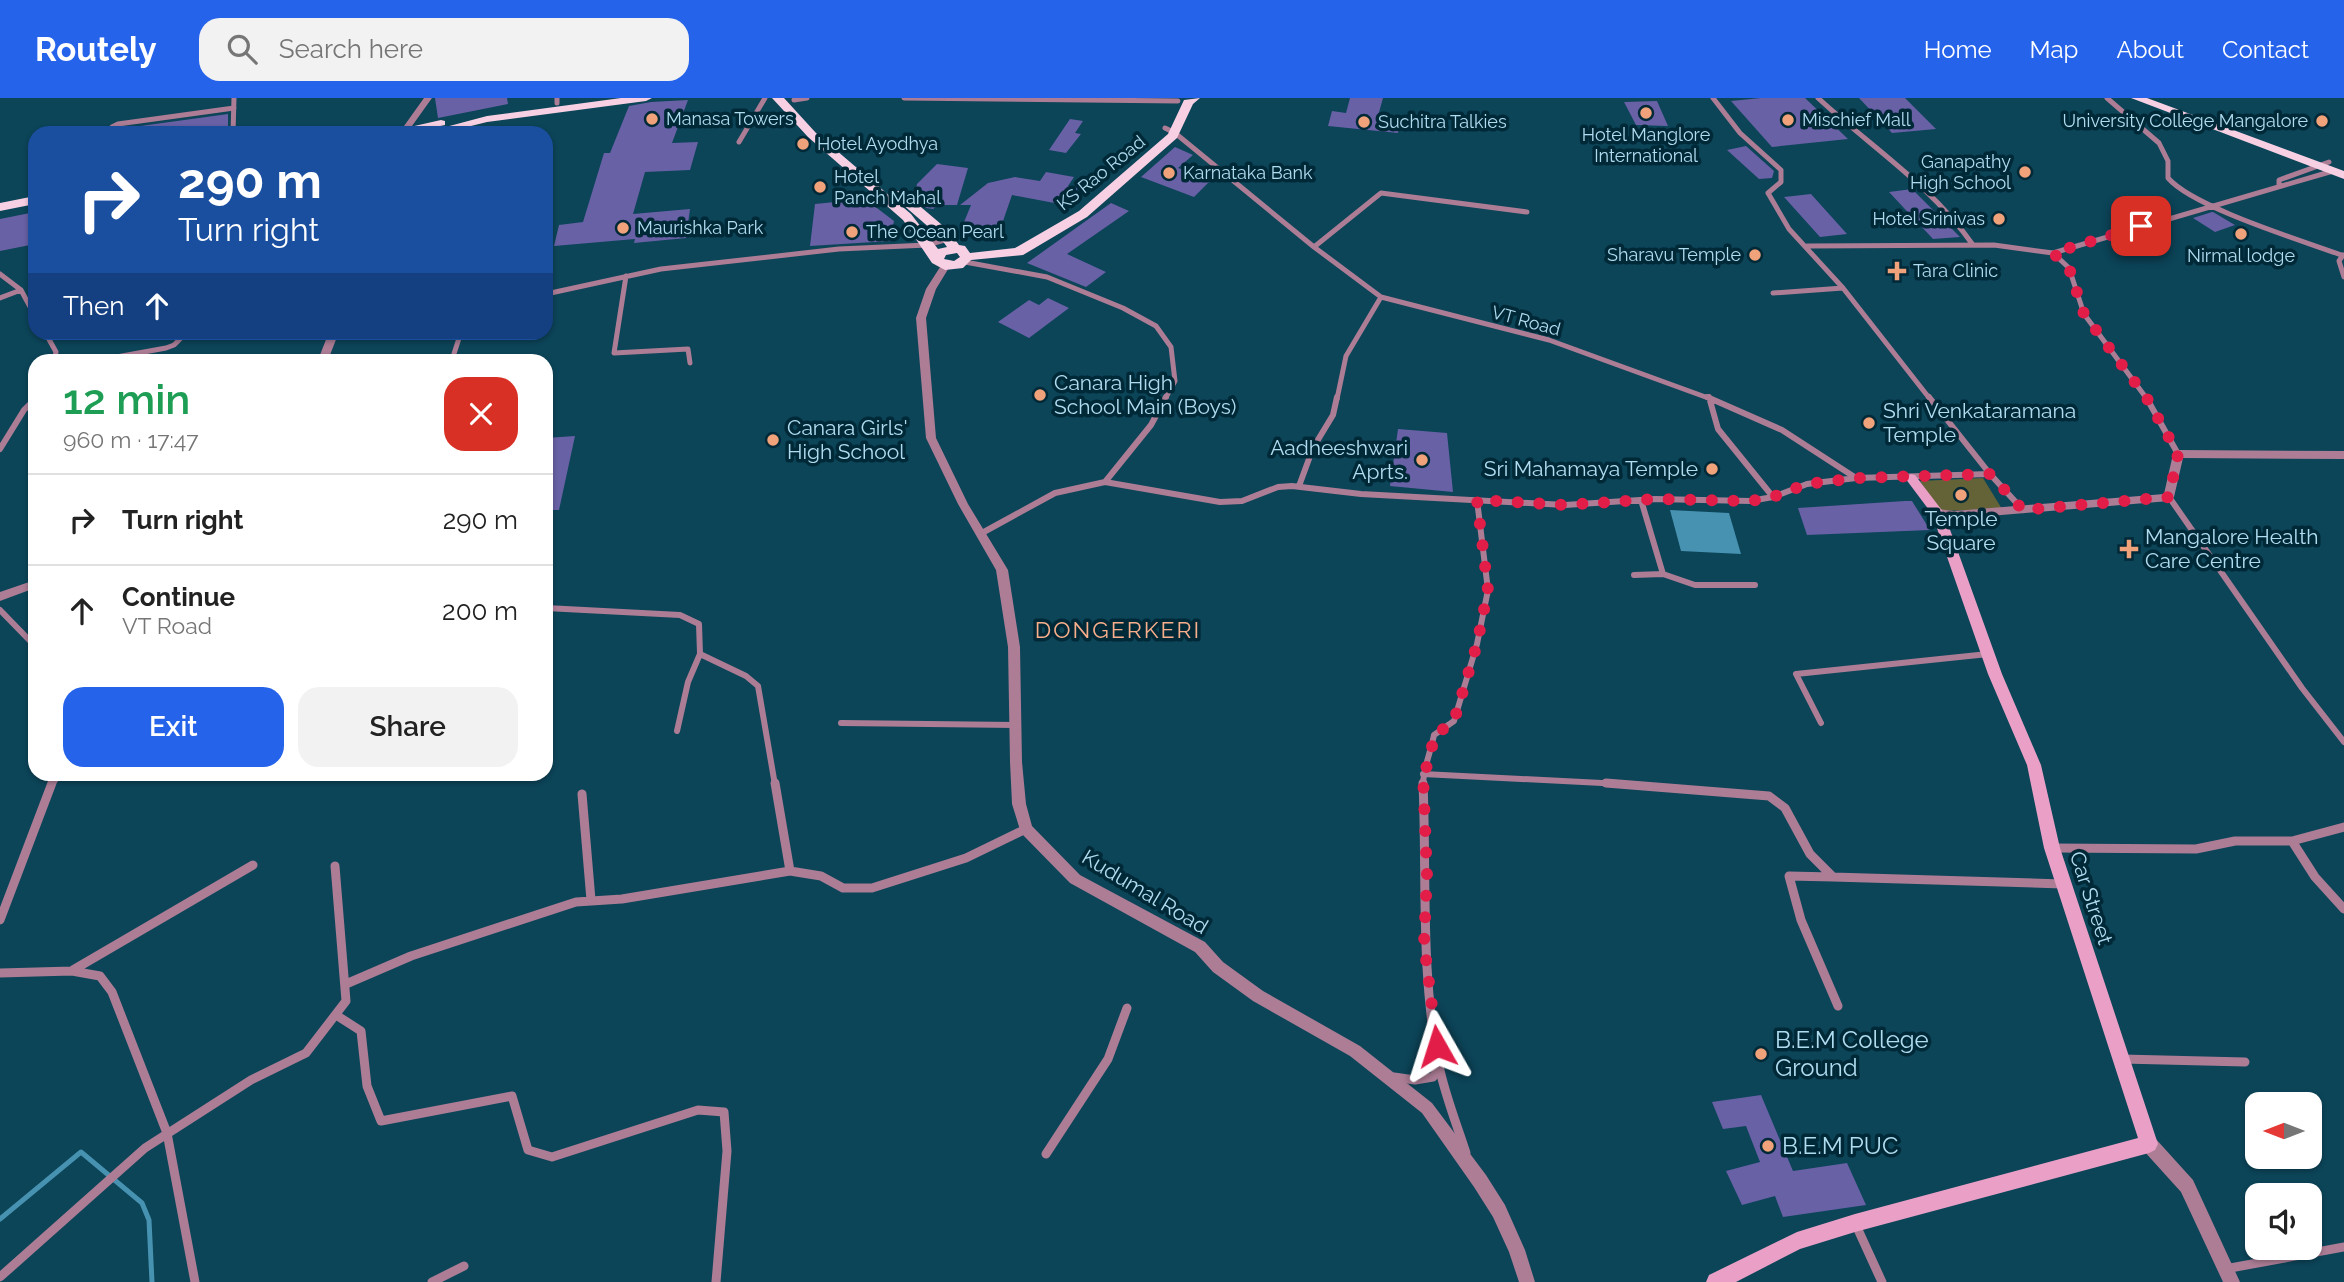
<!DOCTYPE html>
<html lang="en">
<head>
<meta charset="utf-8">
<style>
  :root { --surface:#fff; --page:#f2f2f2; --text:#222; --muted:#767676; --line:#e0e0e0; --accent:#2563eb }
  body { margin:0; font-family:Raleway,sans-serif; background:var(--page); color:var(--text); height:100vh; display:flex; flex-direction:column; font-size:26px; white-space:nowrap }
  * { box-sizing:border-box; margin:0 }
  p { font-size:23px; color:var(--muted) }
  .icon { flex:none; width:38px; height:38px; fill:none; stroke:currentColor; stroke-width:2; stroke-linecap:round; stroke-linejoin:round }
  .map { position:relative; flex:1; overflow:hidden }
  .details { position:absolute; left:28px; top:256px; width:525px; height:427px; display:flex; flex-direction:column; background:var(--surface); border-radius:21px; box-shadow:0 2px 5px #0004 }
  .details>* { flex:none }
  .top-card { position:absolute; left:28px; top:28px; width:525px; height:214px; border-radius:21px; box-shadow:0 2px 5px #0004; background:#1a4fa0; color:#fff; overflow:hidden }
  .needle { width:46px; rotate:270deg }
  .controls { position:absolute; left:2245px; top:994px; display:grid; gap:14px }
  .controls a { display:grid; place-items:center; width:77px; height:77px; border-radius:14px; background:var(--surface); box-shadow:0 2px 5px #0004; font-size:35px }
  .pin { position:absolute; display:grid; place-items:center; width:60px; height:60px; color:#fff; margin:-30px; border-radius:14px; box-shadow:0 4px 10px #0006 }
  .me { position:absolute; width:77px; margin:-38px; rotate:354deg; stroke-linejoin:round; filter:drop-shadow(0 0 5px #0008) }
  .turn { display:flex; align-items:center; gap:24px; height:147px; padding:0 35px; font-size:32px }
  .turn .icon { width:91px; height:91px; stroke-width:2.5 }
  .turn b { display:block; font-size:49px; line-height:60px }
  .then { display:flex; align-items:center; height:66px; padding:0 35px; background:#0003; gap:14px; font-size:26px }
  .round { display:grid; place-items:center; flex:none; width:74px; height:74px; border-radius:21px; background:var(--page) }
  .headline { display:flex; align-items:center; justify-content:space-between; height:119px; padding:0 35px }
  h1 { font-size:42px; font-weight:600; line-height:52px; color:#1e9e55 }
  .action { display:flex; gap:14px; margin-top:auto; padding:14px 35px }
  .action a { flex:1; height:80px; border-radius:21px; background:var(--accent); color:#fff; font-size:28px; font-weight:600; line-height:80px; text-align:center }
  .action a+a { background:var(--page); color:var(--text) }
  ul { padding:0; list-style:none }
  li { display:flex; align-items:center; gap:21px; height:91px; padding:0 35px; border-top:2px solid var(--line) }
  li div { flex:1 }
  li b { display:block; font-size:26px }
  li em { font-style:normal }
  header { display:flex; align-items:center; gap:42px; box-sizing:border-box; height:98px; padding:0 35px; background:var(--accent); color:#fff }
  header strong { font-size:33px }
  nav { display:flex; gap:38px; margin-inline-start:auto; font-size:24px }
  .search { width:490px; height:63px; background:var(--page); display:flex; align-items:center; gap:18px; box-sizing:border-box; padding:0 24px; border-radius:21px; color:var(--muted); font-size:26px }
  .map>svg:first-child { display:block }
  .green { fill:#646337 }
  .water { fill:#4792b0 }
  .lines { fill:none; stroke-linecap:round; stroke-linejoin:round }
  .stream { stroke:#4792b0; stroke-width:5 }
  .building { fill:#6861a6 }
  .minor-far2 { stroke:#ac7d95; stroke-width:5 }
  .minor-far1 { stroke:#ac7d95; stroke-width:6 }
  .minor { stroke:#ac7d95; stroke-width:9 }
  .tertiary { fill:#ac7d95; fill-rule:evenodd }
  .secondary { fill:#eaa0c6; fill-rule:evenodd }
  .primary { fill:#f7d0e3; fill-rule:evenodd }
  .route { stroke:#e11d48; stroke-width:12; stroke-dasharray:0 21.6 }
  .poi-dot { fill:#f0a27a; stroke:#002938; stroke-width:2.5 }
  .labels { text-anchor:middle; stroke-width:7; stroke-linejoin:round; paint-order:stroke }
  .far-poi-label { font-size:18px; fill:#b0dcf0; stroke:#002938; text-anchor:start }
  .far-street-label { font-size:18px; fill:#b0dcf0; stroke:#002938 }
  .poi-label { font-size:21px; fill:#b0dcf0; stroke:#002938; text-anchor:start }
  .street-label { font-size:21px; fill:#b0dcf0; stroke:#002938 }
  .neighbourhood-label { font-size:23px; letter-spacing:2px; fill:#f9af8b; stroke:#002938 }
  .near-poi-label { font-size:24px; fill:#b0dcf0; stroke:#002938; text-anchor:start }
</style>
</head>
<body>
<header>
<strong>Routely</strong>
<div class="search"><svg class="icon" aria-label="search" viewBox="0 0 24 24"><circle cx="10" cy="10" r="6"/><path d="M15 15l6 6"/></svg>Search here</div>
<nav><a>Home</a><a>Map</a><a>About</a><a>Contact</a></nav>
</header>
<div class="map">
<svg width="2344" height="1184" viewBox="0 0 2344 1184">
  <rect width="100%" height="100%" fill="#0c4458"/>
  <path class="green" d="M1983 380 2002 411 1939 413 1920 383Z"/>
  <path class="water" d="M1670 412 1729 415 1741 456 1681 453Z"/>
  <g class="lines">
    <path class="stream" d="M0 1121 81 1054 142 1105 149 1122 152 1184"/>
  </g>
  <path class="building" d="M435 0H507L508 6 438 20Z
    M1350 0H1383L1378 18 1401 20 1398 35 1328 28 1332 13 1346 15Z
    M1761 0H1805L1848 41 1772 49 1731 3Z
    M1859 0H1905L1936 31 1892 35Z
    M688 2 672 45 698 44 690 72 645 74 633 116 690 111 686 140 634 145 635 141 554 148 559 127 583 124 604 55H610L629 8 651 4Z
    M1657 3 1668 28 1636 27 1624 4Z
    M228 16V35H126V30Z
    M1070 21 1083 23 1075 35 1081 36 1066 55 1049 52Z
    M1746 48 1774 73 1772 80 1759 81 1727 52Z
    M1175 49 1193 57 1178 70 1212 81 1194 99 1141 79Z
    M937 66 968 70 957 107H939L933 111 926 110 914 100 917 86Z
    M1046 74 1074 79 1068 88 1078 90 1065 107 1012 97 1003 123H999L996 131 962 129 971 107H960L988 85 1015 79 1040 83Z
    M1912 91 1960 139 1933 141 1889 94Z
    M1811 96 1847 136 1820 139 1784 99Z
    M865 101 894 123 890 143 810 148 815 106Z
    M1111 105 1129 113 1067 156 1106 174 1086 189 1027 165Z
    M35 114V146L0 153V121Z
    M2212 114H2213L2235 127 2215 134 2193 120Z
    M1048 200 1069 210 1029 240 998 224 1029 202 1039 207Z
    M1398 331 1447 335 1453 394 1390 388Z
    M575 338 559 412H546V340Z
    M1905 403H1912L1930 432 1807 437 1798 410Z
    M1761 997 1793 1073 1847 1065 1866 1107 1783 1119 1775 1098 1742 1107 1726 1073 1760 1064 1746 1028 1723 1031 1712 1004Z"/>
  <g class="lines">
    <path class="minor-far2" d="M557 0V5
      M904 0 1178 3
      M1713 0 1740 35 1781 72V84L1768 95 1789 131 1843 190 1930 301
      M1818 0C1871 49 1931 87 1973 147
      M2107 0 2159 45 2168 63V80C2194 110 2304 143 2344 158
      M794 2 807 0
      M1165 30 1175 35 1314 149 1381 199 1549 242 1711 301
      M110 35 112 29 118 26 234 10
      M233 35 234 0
      M739 44 765 0
      M2279 87V82L2329 64
      M1807 148 1994 147 2053 155 2069 170 2084 216 2147 301
      M1314 149 1381 95 1527 114
      M2053 155 2333 73
      M2343 157 2339 163 2344 179
      M965 164 1047 179 1123 210 1156 228 1171 249 1175 283 1165 301
      M0 176 21 192 35 218
      M626 178 614 255 688 251 690 265
      M1773 195 1843 190
      M546 196 661 171 839 151 927 147 948 141
      M0 200 21 192
      M45 234 56 254 54 262
      M48 239 60 234
      M100 262 166 250 174 247 187 234
      M452 262 461 234
      M1337 301 1346 258 1381 199"/>
    <path class="minor-far1" d="M1707 299 1782 332 1856 380 1990 376
      M1709 299 1718 331 1773 399
      M1929 299 1990 376 2023 412
      M2146 299 2178 356
      M0 351 24 312 35 301
      M1105 384 1220 404 1242 403 1278 389 1292 388 1361 396 1565 407 1655 401 1750 403 1773 399 1807 386 1856 380
      M1299 388 1313 350 1333 317 1337 299
      M2169 399 2302 590 2344 644
      M1641 402 1663 476
      M982 435 1055 395 1105 384 1151 327 1166 299
      M1634 477 1663 476 1695 487H1755
      M546 510 680 517 699 526 700 556 746 578 758 588 775 687
      M0 512 35 548
      M841 625 1015 627
      M1821 625 1796 576 1988 556
      M677 633 688 584 700 556
      M1423 676 1641 687
      M51 687 60 676
      M1423 687C1423 671 1431 653 1434 637L1454 623 1477 546 1488 492 1477 402"/>
    <path class="minor" d="M775 685 790 773
      M1423 685C1427 780 1420 875 1439 968 1445 997 1457 1027 1466 1055
      M1606 685 1769 698 1785 710 1810 756 1833 779 2063 786
      M582 696 591 802
      M2292 743 2315 779 2344 811
      M2053 750 2196 751 2235 743H2292L2344 729
      M1833 779 1789 778 1801 822 1838 908
      M0 822 52 685
      M73 872 253 767
      M0 875 72 873 100 878 112 894 167 1035 195 1184
      M346 886 411 858 576 804 622 801 790 773 821 778 843 790H872L966 760 1026 731
      M336 917 361 933 367 988 381 1023 512 998 528 1052 552 1059 698 1012 724 1014 727 1053 716 1184
      M2122 961 2245 964
      M1394 979 1415 982 1433 979 1439 969
      M1046 1056 1108 961 1127 910
      M1855 1125 1882 1184
      M2225 1171 2344 1149
      M0 1179 145 1050 251 982 306 955 346 903 335 768
      M432 1184 464 1168"/>
    <path class="tertiary" d="M424 0H432L407 35H399Z
      M945 165 950 168 936 191 926 220 936 340 968 406 1008 472 1020 549 1022 664 1026 706 1032 728 1080 777 1205 844 1223 864 1263 893 1360 948 1432 1005 1486 1077 1505 1107 1525 1152 1535 1184H1519L1509 1154 1493 1119 1474 1089 1422 1015 1350 958 1253 903 1213 874 1195 854 1070 785 1021 735 1012 706 1010 664 1008 549 996 472 958 406 926 340 916 220 926 191 942 166Z
      M329 234H339L328 262H318Z
      M2178 352 2344 353V361L2183 360 2174 399 2169 403 1954 421 1938 419 1933 415 1938 411 1954 413 2164 396 2173 356Z
      M35 482V490L0 503V494Z
      M2149 1038 2155 1040 2193 1082 2240 1184H2223L2181 1094 2143 1052 2141 1046 2143 1040Z"/>
    <path class="secondary" d="M1911 376 1915 377 1944 415 2002 576 2041 667 2060 750 2158 1046 2155 1052 2149 1055 1855 1134 1800 1151 1736 1184H1706L1709 1177 1797 1134 1855 1116 2138 1040 2044 750 2027 667 1988 576 1932 416 1905 380Z"/>
    <path class="primary" d="M621 0H652L646 3 487 24 443 35H423L487 18Z
      M772 0H784L816 35 911 116 938 151 947 149 939 138 894 99V93H902L948 132 959 147 965 148 970 155 1015 150 1079 113 1168 36 1184 2 1200 0 1193 6 1177 40 1087 119 1023 157 971 162 963 170 945 172 932 165 903 122 808 39ZM957 155 960 159 954 163 944 161 946 157Z
      M2131 0H2147L2344 73V81Z
      M441 22 445 23V27L407 35H383Z
      M35 98V106L0 113V105Z"/>
  </g>
  <g class="lines">
    <path class="route" d="M1437 948 1424 845 1427 777 1423 676 1429 664 1434 638 1454 623 1477 546 1488 492 1477 402 1565 407 1655 401 1750 403 1773 399 1807 386 1856 380 1990 376 2023 412 2169 399 2178 356 2148 302 2084 216 2069 170 2053 155 2141 128"/>
  </g>
  <g class="poi-dot">
    <circle cx="1646" cy="15" r="7"/>
    <circle cx="652" cy="21" r="7"/>
    <circle cx="1788" cy="22" r="7"/>
    <circle cx="2322" cy="23" r="7"/>
    <circle cx="1364" cy="24" r="7"/>
    <circle cx="803" cy="46" r="7"/>
    <circle cx="2025" cy="74" r="7"/>
    <circle cx="1169" cy="75" r="7"/>
    <circle cx="820" cy="89" r="7"/>
    <circle cx="1999" cy="121" r="7"/>
    <circle cx="623" cy="130" r="7"/>
    <circle cx="852" cy="134" r="7"/>
    <circle cx="2241" cy="136" r="7"/>
    <circle cx="1755" cy="157" r="7"/>
    <path d="M1893.5 162.5h7v7h7v7h-7v7h-7v-7h-7v-7h7z"/>
    <circle cx="1040" cy="297" r="7"/>
    <circle cx="1869" cy="325" r="7"/>
    <circle cx="773" cy="342" r="7"/>
    <circle cx="1422" cy="362" r="7"/>
    <circle cx="1712" cy="371" r="7"/>
    <circle cx="1961" cy="397" r="7"/>
    <path d="M2125.5 440.5h7v7h7v7h-7v7h-7v-7h-7v-7h7z"/>
    <circle cx="1761" cy="956" r="7"/>
    <circle cx="1768" cy="1048" r="7"/>
  </g>
  <g class="labels">
    <g class="far-poi-label">
      <text x="666" y="27">Manasa Towers</text>
      <text x="1802" y="28">Mischief Mall</text>
      <text x="2308" y="29" text-anchor="end">University College Mangalore</text>
      <text x="1378" y="30">Suchitra Talkies</text>
      <text x="1646" y="43" text-anchor="middle">Hotel Manglore<tspan x="1646" dy="21">International</tspan></text>
      <text x="817" y="52">Hotel Ayodhya</text>
      <text x="2011" y="70" text-anchor="end">Ganapathy<tspan x="2011" dy="21">High School</tspan></text>
      <text x="1183" y="81">Karnataka Bank</text>
      <text x="834" y="85">Hotel<tspan x="834" dy="21">Panch Mahal</tspan></text>
      <text x="1985" y="127" text-anchor="end">Hotel Srinivas</text>
      <text x="637" y="136">Maurishka Park</text>
      <text x="866" y="140">The Ocean Pearl</text>
      <text x="1741" y="163" text-anchor="end">Sharavu Temple</text>
      <text x="2241" y="164" text-anchor="middle">Nirmal lodge</text>
      <text x="1913" y="179">Tara Clinic</text>
    </g>
    <g class="far-street-label">
      <text transform="translate(1101 75) rotate(-39)" y="6">KS Rao Road</text>
      <text transform="translate(1526 223) rotate(15)" y="6">VT Road</text>
    </g>
    <g class="poi-label">
      <text x="1054" y="292">Canara High<tspan x="1054" dy="24">School Main (Boys)</tspan></text>
      <text x="1883" y="320">Shri Venkataramana<tspan x="1883" dy="24">Temple</tspan></text>
      <text x="787" y="337">Canara Girls'<tspan x="787" dy="24">High School</tspan></text>
      <text x="1408" y="357" text-anchor="end">Aadheeshwari<tspan x="1408" dy="24">Aprts.</tspan></text>
      <text x="1698" y="378" text-anchor="end">Sri Mahamaya Temple</text>
      <text x="1961" y="428" text-anchor="middle">Temple<tspan x="1961" dy="24">Square</tspan></text>
      <text x="2145" y="446">Mangalore Health<tspan x="2145" dy="24">Care Centre</tspan></text>
    </g>
    <g class="street-label">
      <text transform="translate(1145 794) rotate(31)" y="7">Kudumal Road</text>
      <text transform="translate(2091 800) rotate(72)" y="7">Car Street</text>
    </g>
    <g class="neighbourhood-label">
      <text x="1118" y="540">DONGERKERI</text>
    </g>
    <g class="near-poi-label">
      <text x="1775" y="950">B.E.M College<tspan x="1775" dy="28">Ground</tspan></text>
      <text x="1782" y="1056">B.E.M PUC</text>
    </g>
  </g>
</svg>
<div class="controls">
<a><svg class="needle" viewBox="-14 -14 28 28"><path d="M0-13l5 13h-10z" fill="#e53935"/><path d="M0 13l5-13h-10z" fill="#767676"/></svg></a>
<a><svg class="icon" aria-label="sound" viewBox="0 0 24 24"><path d="M4 9h4l5-4v14l-5-4H4zM17 9q2 3 0 6"/></svg></a>
</div>
<div class="pin" style="left:2141px;top:128px;background:#d93025"><svg class="icon" aria-label="arrive" viewBox="0 0 24 24"><path d="M6 21V4h12l-3 4 3 4H6"/></svg></div>
<svg class="me" style="left:1437px;top:948px" viewBox="-20 -20 40 40"><path d="M0-17L14 15 0 8-14 15z" fill="#e11d48" stroke="#fff" stroke-width="4"/></svg>
<div class="top-card">
<div class="turn"><svg class="icon" aria-label="right" viewBox="0 0 24 24"><path d="M7 20v-9h11M14 6l5 5-5 5"/></svg><div><b>290 m</b>Turn right</div></div>
<div class="then">Then<svg class="icon" aria-label="ahead" viewBox="0 0 24 24"><path d="M12 20V5M6 11l6-6 6 6"/></svg></div>
</div>
<section class="details">
<div class="headline"><div><h1>12 min</h1><p>960 m · 17:47</p></div><a class="round" style="background:#d93025;color:#fff"><svg class="icon" aria-label="close" viewBox="0 0 24 24"><path d="M6 6l12 12M18 6L6 18"/></svg></a></div>
<ul>
<li><svg class="icon" aria-label="right" viewBox="0 0 24 24"><path d="M7 20v-9h11M14 6l5 5-5 5"/></svg><div><b>Turn right</b></div><em>290 m</em></li>
<li><svg class="icon" aria-label="ahead" viewBox="0 0 24 24"><path d="M12 20V5M6 11l6-6 6 6"/></svg><div><b>Continue</b><p>VT Road</p></div><em>200 m</em></li>
</ul>
<div class="action"><a>Exit</a><a>Share</a></div>
</section>
</div>
</body>
</html>
